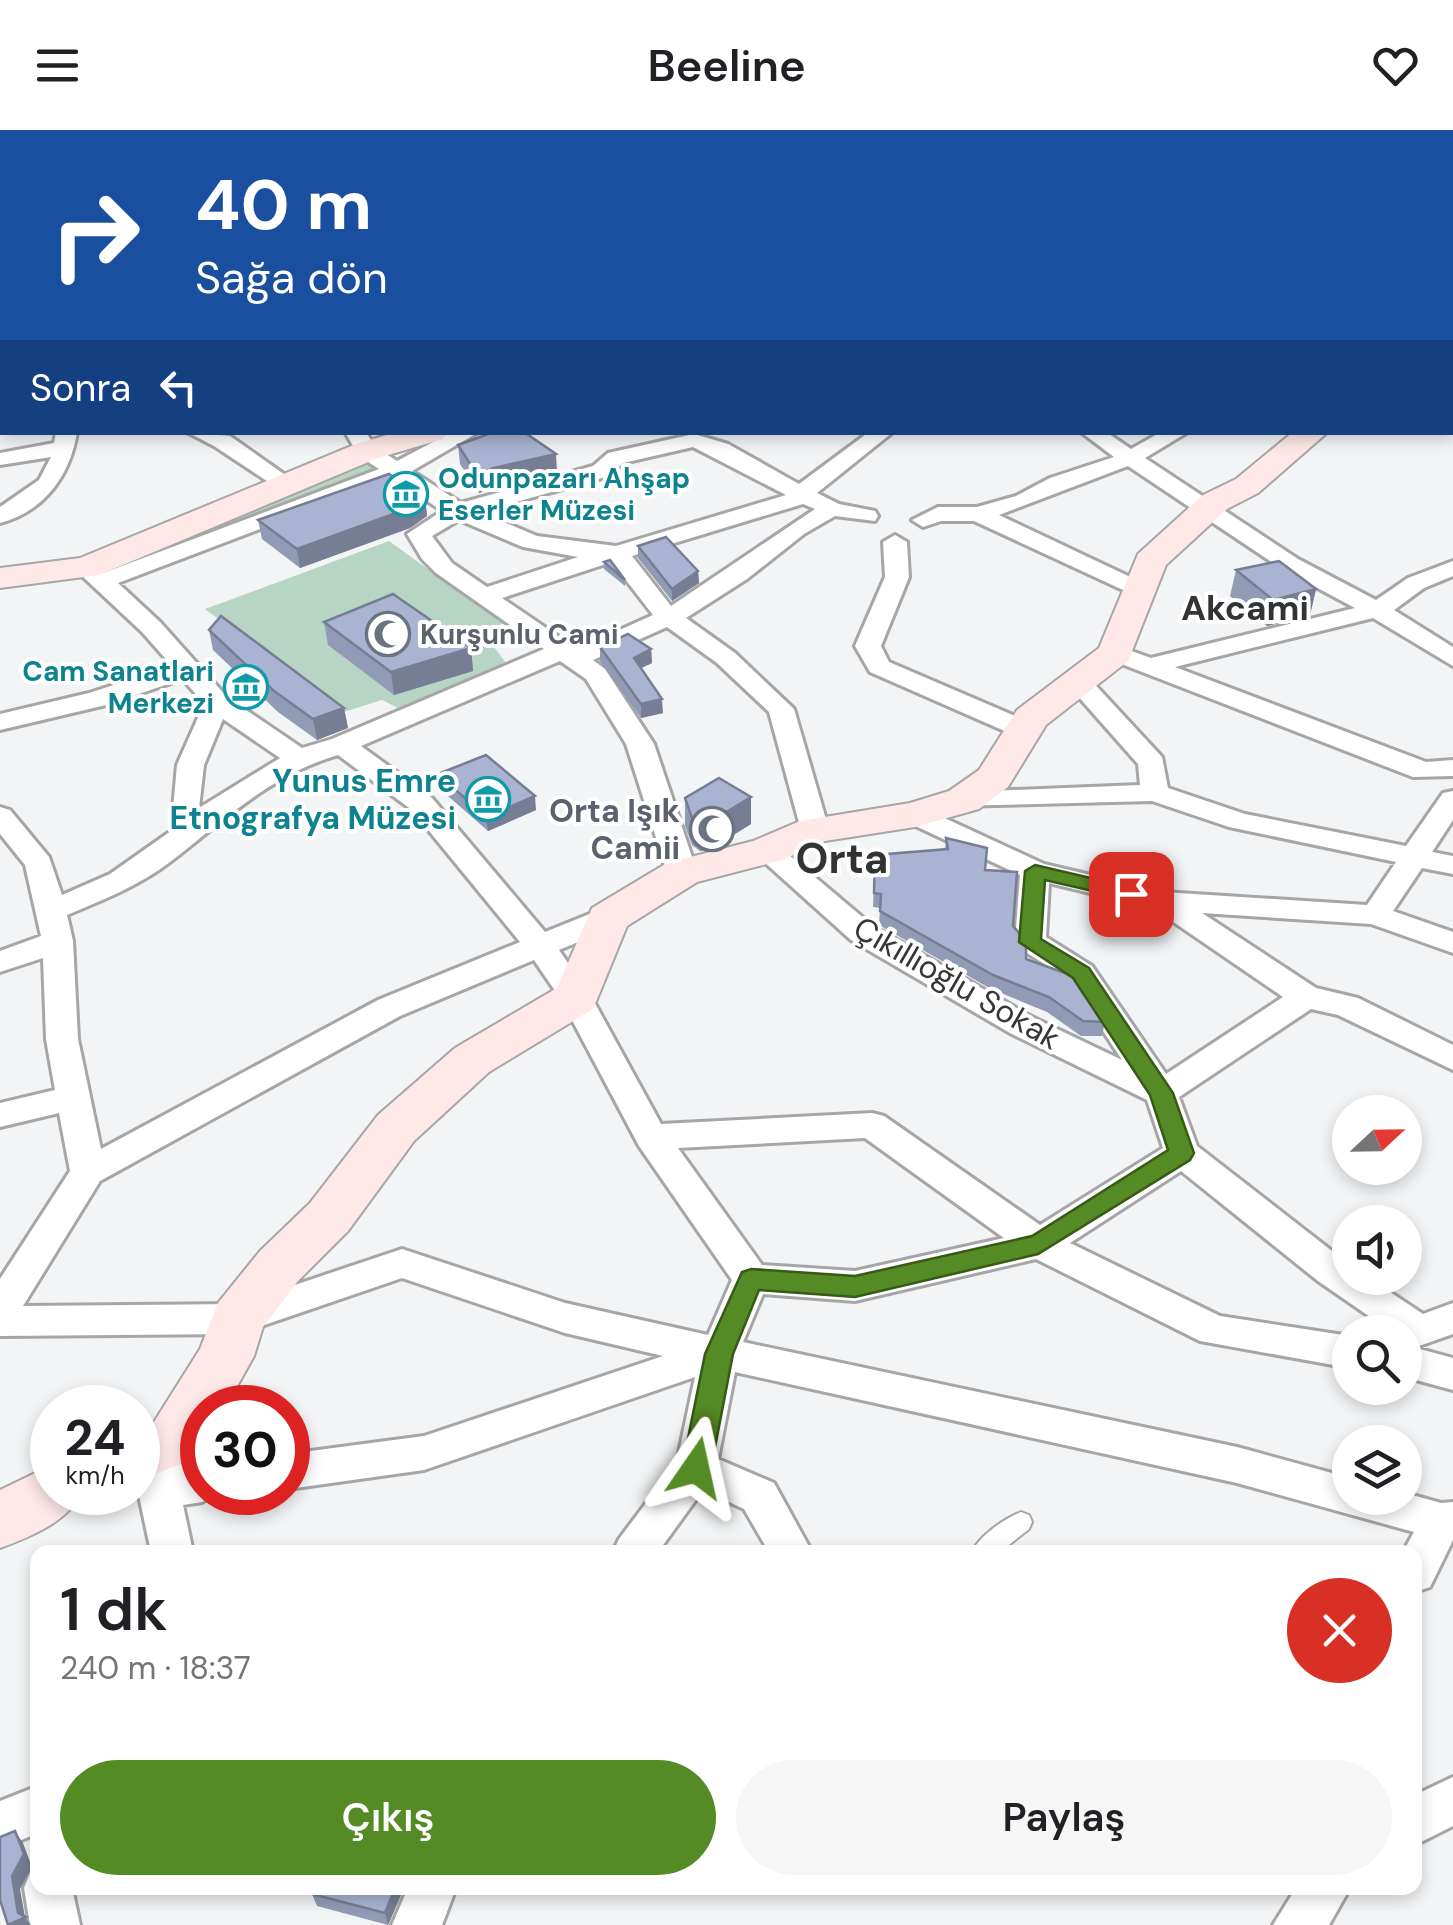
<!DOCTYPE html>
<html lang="tr">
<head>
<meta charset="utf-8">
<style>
  :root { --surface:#fff; --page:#f6f6f6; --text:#202124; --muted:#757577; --accent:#558b24 }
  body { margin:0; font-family:"DM Sans",sans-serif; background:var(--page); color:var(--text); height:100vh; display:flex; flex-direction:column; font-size:38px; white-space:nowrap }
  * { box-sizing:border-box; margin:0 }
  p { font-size:32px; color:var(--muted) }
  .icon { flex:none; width:55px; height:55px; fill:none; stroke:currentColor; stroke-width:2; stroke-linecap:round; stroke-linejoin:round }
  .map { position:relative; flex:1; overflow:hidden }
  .sheet { position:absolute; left:30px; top:1415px; width:1392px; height:350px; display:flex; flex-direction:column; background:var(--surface); border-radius:20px; box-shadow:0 5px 15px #0003 }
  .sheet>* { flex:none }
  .banner { position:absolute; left:0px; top:0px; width:1455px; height:305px; box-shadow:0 5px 15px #0003; background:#1a4fa0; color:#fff; overflow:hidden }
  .needle { width:65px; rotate:68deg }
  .controls { position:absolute; left:1332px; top:965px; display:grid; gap:20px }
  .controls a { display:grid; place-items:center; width:90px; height:90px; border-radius:50%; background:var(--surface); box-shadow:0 5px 15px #0003; font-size:50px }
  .speed { position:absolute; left:30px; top:1255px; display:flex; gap:20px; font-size:50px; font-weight:700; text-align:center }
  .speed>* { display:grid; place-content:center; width:130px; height:130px; border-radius:50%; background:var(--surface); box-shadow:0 5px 15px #0003; line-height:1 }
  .speed small { font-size:25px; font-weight:400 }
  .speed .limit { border:15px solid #d22; background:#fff; color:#111 }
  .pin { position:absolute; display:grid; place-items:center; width:85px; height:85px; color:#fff; margin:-42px; border-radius:20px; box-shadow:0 5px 15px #0006 }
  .me { position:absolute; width:110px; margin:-55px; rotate:11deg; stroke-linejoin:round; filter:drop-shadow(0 0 8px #0008) }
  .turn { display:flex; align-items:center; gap:35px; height:210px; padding:0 30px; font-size:45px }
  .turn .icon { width:130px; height:130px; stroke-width:2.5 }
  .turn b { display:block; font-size:70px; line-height:85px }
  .then { display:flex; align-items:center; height:95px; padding:0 30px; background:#0003; gap:20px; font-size:38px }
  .round { display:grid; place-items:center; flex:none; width:105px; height:105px; border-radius:52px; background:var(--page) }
  .headline { display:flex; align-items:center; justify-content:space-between; height:170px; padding:0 30px }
  h1 { font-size:60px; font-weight:600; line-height:75px }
  .primary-button { display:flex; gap:20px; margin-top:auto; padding:20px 30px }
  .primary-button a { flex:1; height:115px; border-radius:60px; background:var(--accent); color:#fff; font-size:40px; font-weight:600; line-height:115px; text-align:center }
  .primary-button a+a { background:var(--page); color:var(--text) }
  header { display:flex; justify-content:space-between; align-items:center; height:130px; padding:0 30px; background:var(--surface); font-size:45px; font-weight:600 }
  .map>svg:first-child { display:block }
  .green { fill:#b6d5c4 }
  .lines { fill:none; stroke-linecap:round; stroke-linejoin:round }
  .lane-casing { stroke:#a6a6a7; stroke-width:4 }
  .street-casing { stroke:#a6a6a7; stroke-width:6 }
  .secondary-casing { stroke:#a6a6a7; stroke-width:4 }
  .primary-casing { stroke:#cfcfcf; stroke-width:6 }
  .lane { fill:#fff; fill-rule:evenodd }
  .street { fill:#fff; fill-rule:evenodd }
  .secondary { fill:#fee9e8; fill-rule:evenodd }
  .primary { fill:#fed3d2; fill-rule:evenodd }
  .wall { fill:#929bb5 }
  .shaded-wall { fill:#777e93 }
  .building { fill:#aab4d2; stroke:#777e93; stroke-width:2.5 }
  .route { fill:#558b24; stroke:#375a17; stroke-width:2.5 }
  .labels { text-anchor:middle; stroke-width:8; stroke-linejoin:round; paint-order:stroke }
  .far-culture-label { font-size:28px; font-weight:bold; fill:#0d838f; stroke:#fff; text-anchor:start }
  .far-worship-label { font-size:28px; font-weight:bold; fill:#5b616d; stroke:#fff; text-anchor:start }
  .culture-label { font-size:32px; font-weight:bold; fill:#0d838f; stroke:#fff; text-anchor:end }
  .worship-label { font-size:32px; font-weight:bold; fill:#5b616d; stroke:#fff; text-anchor:end }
  .street-label { font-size:32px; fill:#363637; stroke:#fff }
  .far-district-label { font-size:35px; font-weight:bold; fill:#323334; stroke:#fff }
  .district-label { font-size:42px; font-weight:bold; fill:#323334; stroke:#fff }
</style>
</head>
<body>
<header><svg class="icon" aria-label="menu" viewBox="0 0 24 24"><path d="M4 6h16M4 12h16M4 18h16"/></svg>Beeline<svg class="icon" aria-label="heart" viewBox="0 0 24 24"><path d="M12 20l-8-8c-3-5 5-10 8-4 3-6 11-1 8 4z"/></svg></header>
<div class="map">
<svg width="1453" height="1795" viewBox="0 0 1453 1795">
  <rect width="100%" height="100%" fill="#f3f4f5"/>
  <path class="green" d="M361 327 380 338 138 432 120 423Z
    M389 411 503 493 484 504 510 538 404 581 382 570 344 582 205 479Z"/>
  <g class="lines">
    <defs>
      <path id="lane" d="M1021 1382 1029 1385 1032 1392 1029 1399 1000 1422H972C979 1406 1004 1389 1021 1382Z"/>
      <path id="street" d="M375 0H393L395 2H377Z
        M592 0H610L612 2H594Z
        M883 0H899L900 2H885Z
        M1138 0H1162L1164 2H1140Z
        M1391 0H1416L1418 2H1393Z
        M0 22 2 23V33L0 32Z
        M2 64V74L0 75V65Z
        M0 121H2V131H0Z
        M0 181H2V193H0Z
        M0 215 2 216V230L0 229Z
        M0 274H2V287H0Z
        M56 302H77C70 345 45 381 0 393V377L39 350 51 327 0 335V323L54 313Z
        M187 302 230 306 298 354 295 359H279L214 316Z
        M345 302H366L375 317 397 331 452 302H479L412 341 461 373 593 336 608 323 694 304 728 314 799 354 869 302H893L817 363 839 374 875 381 878 386 875 391 835 386 804 404 747 449 686 488 735 523 794 579 829 700 825 706H805L801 700 769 582 717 533 667 497 593 530 605 539 654 614 697 742 692 748H672L667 742 626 614 586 549 560 531 361 616 432 668 545 802 597 781H619L623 788 619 795 559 820 592 868 661 994 872 983 884 986 1040 1095 1163 1018 1147 970 1010 903 851 810 752 721 757 715H777L873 796 1032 887 1122 930 1070 850 1019 818 1015 811 1020 745 905 691 901 685 905 679H925L1044 734 1163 762 1367 775 1396 732 1229 697 1152 671 954 676 950 670 964 662 1140 655 1138 634 1069 556 1065 551 1069 546H1087L1162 627 1168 658 1245 684 1406 716 1443 663 1453 661V690L1432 722 1453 726V744L1422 738 1393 781 1453 802V823L1371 794 1202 783 1316 858 1358 868 1453 915V940L1338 885 1311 879 1179 967 1197 1016 1350 1135V1148H1369L1423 1184 1453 1173V1204L1419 1216 1405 1212V1202H1392L1318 1151 1181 1041 1070 1113 1220 1186 1350 1206V1238L1200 1211 1036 1129 855 1171 763 1164 743 1212 1237 1317 1350 1348V1368H1405V1363L1441 1373 1453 1372V1410L1430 1457 1415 1462V1422H1403L1414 1402 1237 1353 735 1242 718 1329 774 1353 812 1422H769L744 1379 703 1360 658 1422H613L619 1409 677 1332 695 1247 424 1340 288 1359V1324L424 1306 663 1226 565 1203 402 1148 238 1204 0 1206V1149L70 1041 59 983 0 997V973L55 960 46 909 43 828 0 842V821L41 806 25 735 0 704V677L10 680 49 727 62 765 110 744 171 701 177 635 204 574 183 549 106 575 0 600V584L89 563 172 536 142 502 79 443 75 438 79 433H95L106 442 379 339 359 326ZM693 317 786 365 616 416 537 406 480 382 609 346 623 333ZM394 348 442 381 407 404 422 429 436 443 544 519 332 609 302 618 227 567 160 492 118 453ZM803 374 815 379 671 476 632 426ZM459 390 523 417 578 427 487 457 452 433 432 406ZM612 432 653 485 584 516 568 513 502 468ZM223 589 280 628 199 678 204 635ZM338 625 412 680 520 812 378 870 101 1019 78 909 73 811 67 785C102 770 139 756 170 732 223 691 272 644 338 625ZM1049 753 1153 778 1283 867 1166 944 1092 836 1046 807ZM534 830 562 871 639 1016 732 1150 708 1205 565 1173 402 1119 238 1174 23 1176 100 1051 400 886ZM865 1008 1004 1108 855 1141 762 1135 678 1018Z
        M1081 302H1106L1131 319 1161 302H1188L1145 328 1298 429 1376 470 1408 448 1453 431V446L1424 458 1394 480 1453 517V536L1373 488 1175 537 1426 632 1453 630V646L1413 647 1106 528 1102 523 1115 515 1151 528 1355 478 1282 439 1128 336 999 385 1145 454 1148 459 1145 464 1136 466 974 391H941L923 397 912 390 938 377H977L1016 366 1050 348 1114 327Z
        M895 405 907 412 909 447 881 516 889 532 1034 594 1038 600 1034 606H1016L870 542 855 516 885 447 883 412Z
        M1405 1215 1453 1228V1260L1405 1247Z
        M175 1293 189 1298 195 1310 186 1339 202 1336V1362H219L202 1372 183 1375 193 1422H151L138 1361 161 1298Z
        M1453 1647V1696L1415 1715V1665Z
        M38 1656V1703L0 1719V1671Z
        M38 1738V1758H72L80 1795H30L24 1758 31 1741Z
        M408 1758H456L442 1795H392Z
        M1296 1758H1350L1329 1795H1273Z"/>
      <path id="secondary" d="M1452 19H1453V33H1452Z
        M397 302H447L443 309 378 328 99 445 0 458V438L80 428 356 314Z
        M1293 302H1328L1258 363 1227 379 1166 435 1128 531 1046 595 1008 657 979 679 915 697 825 711 782 730 697 752 627 796 593 879 489 942 414 1011 348 1101 298 1151 263 1197 254 1226 225 1278H202V1316L196 1328 138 1351V1299L154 1292 200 1219 218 1173 260 1121 310 1073 378 985 455 918 557 858 592 778 667 733 753 711 800 691 910 673 949 661 979 640 1017 580 1099 518 1138 424 1203 365 1236 349Z
        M52 1335V1362H82C68 1392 30 1407 0 1418V1360Z"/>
      <path id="primary" d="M794 0H820L821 2H795Z
        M1452 225H1453V245H1452Z"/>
    </defs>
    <use href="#lane" class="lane-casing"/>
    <use href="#street" class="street-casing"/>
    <use href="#secondary" class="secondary-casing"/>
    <use href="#primary" class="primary-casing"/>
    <use href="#lane" class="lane"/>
    <use href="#street" class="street"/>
    <use href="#secondary" class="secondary"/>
    <use href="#primary" class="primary"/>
  </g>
  <path class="wall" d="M397 0H567L571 2H398Z
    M458 315 557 342 496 357 479 363 460 334Z
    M425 367 427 386 410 398 300 438 262 409 258 390Z
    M638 416 698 441 699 453 672 471 638 428Z
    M604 432 625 450V456L604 439Z
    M1236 440 1316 459 1310 485 1267 496 1230 466Z
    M324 492 471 518 473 541 394 565 328 515Z
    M209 500 344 578 348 598 317 610 278 582 213 520Z
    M600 517 651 519 652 533 641 538 663 583 641 588 600 531Z
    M438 644 536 680 488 701 440 659Z
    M685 668 751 694 714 717 700 721 692 715 685 696Z
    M946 708 985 740 1013 796 1026 829 1105 892 1102 906H1081L1047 882 991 859 879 795 880 778 873 777 875 725 945 720Z
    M404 1758 388 1795 317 1776 312 1764Z"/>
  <path class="shaded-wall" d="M556 324 557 342 496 357 479 363 477 345 494 338Z
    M425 367 427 386 410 398 300 438 297 419Z
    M698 441 699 453 672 471V459Z
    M1316 459 1310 485 1267 496 1273 470Z
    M471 518 473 541 394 565 391 542Z
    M651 519 652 533 635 541 634 528Z
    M662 569 663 583 641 588V574Z
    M344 578 348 598 317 610 313 589Z
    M535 666 536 680 488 701 486 687Z
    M751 667V694L714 717 700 721V693Z
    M15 1701 23 1713 32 1737 20 1759 25 1787 31 1795H11L18 1783 12 1746Z
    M395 1758H404L388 1795 385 1783Z"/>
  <path class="building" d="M414 0H487L491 2H419Z
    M526 0H567L571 2H544Z
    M635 0H769L772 2H628Z
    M494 302H524L556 324 494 338 477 345 458 315Z
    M389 344 425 367 407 379 297 419 258 390Z
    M666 407 698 441 672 459 638 416Z
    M610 430 625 450 604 432Z
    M1279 431 1316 459 1273 470 1236 440Z
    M393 464 471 518 391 542 324 492Z
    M221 486 344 578 313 589 274 561 209 500Z
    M628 504 651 519 634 528 662 569 641 574 600 517Z
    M486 625 535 666 486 687 438 644Z
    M719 648 751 667 713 690 700 693 692 688 685 668Z
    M946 708 987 718 985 740 1017 742 1013 796 1026 811V829L1076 847 1105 892 1083 891 1049 867 993 845 880 781 881 764 874 763 875 725 948 719Z
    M15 1701 24 1724 12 1746 18 1783 26 1787 8 1795 0 1770V1707Z
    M315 1758H395L385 1783 312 1764Z"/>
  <path class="route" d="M1035 735 1138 759 1141 764 1131 770 1045 750 1041 809 1089 838 1173 963 1194 1023 1190 1030 1038 1124 855 1167 759 1160 733 1224 711 1338 707 1347 696 1351 686 1347 682 1338 705 1224 742 1142 751 1139 855 1146 1032 1106 1168 1020 1150 965 1073 848 1019 812 1025 741Z"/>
  <defs>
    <symbol id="museum-ring" viewBox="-11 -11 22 22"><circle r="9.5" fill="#fff" stroke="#0f9aa8" stroke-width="1.5"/><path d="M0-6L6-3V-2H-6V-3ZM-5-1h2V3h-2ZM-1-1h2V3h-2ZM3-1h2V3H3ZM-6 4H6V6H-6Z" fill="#0f9aa8"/></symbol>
    <symbol id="mosque-ring" viewBox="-11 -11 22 22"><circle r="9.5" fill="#fff" stroke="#6b7280" stroke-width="1.5"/><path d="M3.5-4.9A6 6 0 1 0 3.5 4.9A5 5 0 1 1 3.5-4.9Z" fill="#6b7280"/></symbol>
  </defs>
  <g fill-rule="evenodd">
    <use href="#museum-ring" x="381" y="339" width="50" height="50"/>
    <use href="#mosque-ring" x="363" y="479" width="50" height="50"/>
    <use href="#museum-ring" x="221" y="532" width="50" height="50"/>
    <use href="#museum-ring" x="463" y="644" width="50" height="50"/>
    <use href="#mosque-ring" x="687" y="674" width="50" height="50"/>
  </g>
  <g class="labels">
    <g class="far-culture-label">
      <text x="438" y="358">Odunpazarı Ahşap<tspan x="438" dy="32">Eserler Müzesi</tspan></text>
      <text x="214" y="551" text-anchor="end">Cam Sanatlari<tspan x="214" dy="32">Merkezi</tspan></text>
    </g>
    <g class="far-worship-label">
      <text x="420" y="514">Kurşunlu Cami</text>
    </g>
    <g class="culture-label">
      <text x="456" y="662">Yunus Emre<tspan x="456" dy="37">Etnografya Müzesi</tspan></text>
    </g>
    <g class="worship-label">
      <text x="680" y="692">Orta Işık<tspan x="680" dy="37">Camii</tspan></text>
    </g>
    <g class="street-label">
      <text transform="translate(957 853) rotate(30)" y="11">Çıkıllıoğlu Sokak</text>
    </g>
    <g class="far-district-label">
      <text x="1245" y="490">Akcami</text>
    </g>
    <g class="district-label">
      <text x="842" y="743">Orta</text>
    </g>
  </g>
</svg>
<div class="controls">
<a><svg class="needle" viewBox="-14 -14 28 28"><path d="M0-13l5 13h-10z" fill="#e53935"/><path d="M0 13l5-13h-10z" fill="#757577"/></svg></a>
<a><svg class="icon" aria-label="sound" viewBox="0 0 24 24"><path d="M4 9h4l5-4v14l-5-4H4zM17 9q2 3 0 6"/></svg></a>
<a><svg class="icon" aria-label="search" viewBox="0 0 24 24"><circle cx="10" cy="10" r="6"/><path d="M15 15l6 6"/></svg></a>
<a><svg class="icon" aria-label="layers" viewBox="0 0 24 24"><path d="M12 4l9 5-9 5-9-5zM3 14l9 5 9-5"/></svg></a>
</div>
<div class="speed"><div>24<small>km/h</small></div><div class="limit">30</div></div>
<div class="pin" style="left:1131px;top:764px;background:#d93025"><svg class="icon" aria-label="arrive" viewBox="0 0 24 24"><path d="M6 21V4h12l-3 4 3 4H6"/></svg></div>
<svg class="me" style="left:696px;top:1338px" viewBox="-20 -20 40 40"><path d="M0-17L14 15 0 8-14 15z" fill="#558b24" stroke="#fff" stroke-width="4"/></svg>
<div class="banner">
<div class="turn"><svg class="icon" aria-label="right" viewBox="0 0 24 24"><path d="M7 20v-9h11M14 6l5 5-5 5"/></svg><div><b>40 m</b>Sağa dön</div></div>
<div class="then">Sonra<svg class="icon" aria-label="left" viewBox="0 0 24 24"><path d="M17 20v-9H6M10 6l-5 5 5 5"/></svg></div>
</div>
<section class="sheet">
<div class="headline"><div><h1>1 dk</h1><p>240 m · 18:37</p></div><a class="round" style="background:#d93025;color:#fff"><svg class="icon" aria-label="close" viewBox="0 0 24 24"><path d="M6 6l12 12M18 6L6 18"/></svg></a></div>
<div class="primary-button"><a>Çıkış</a><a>Paylaş</a></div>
</section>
</div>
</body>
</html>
